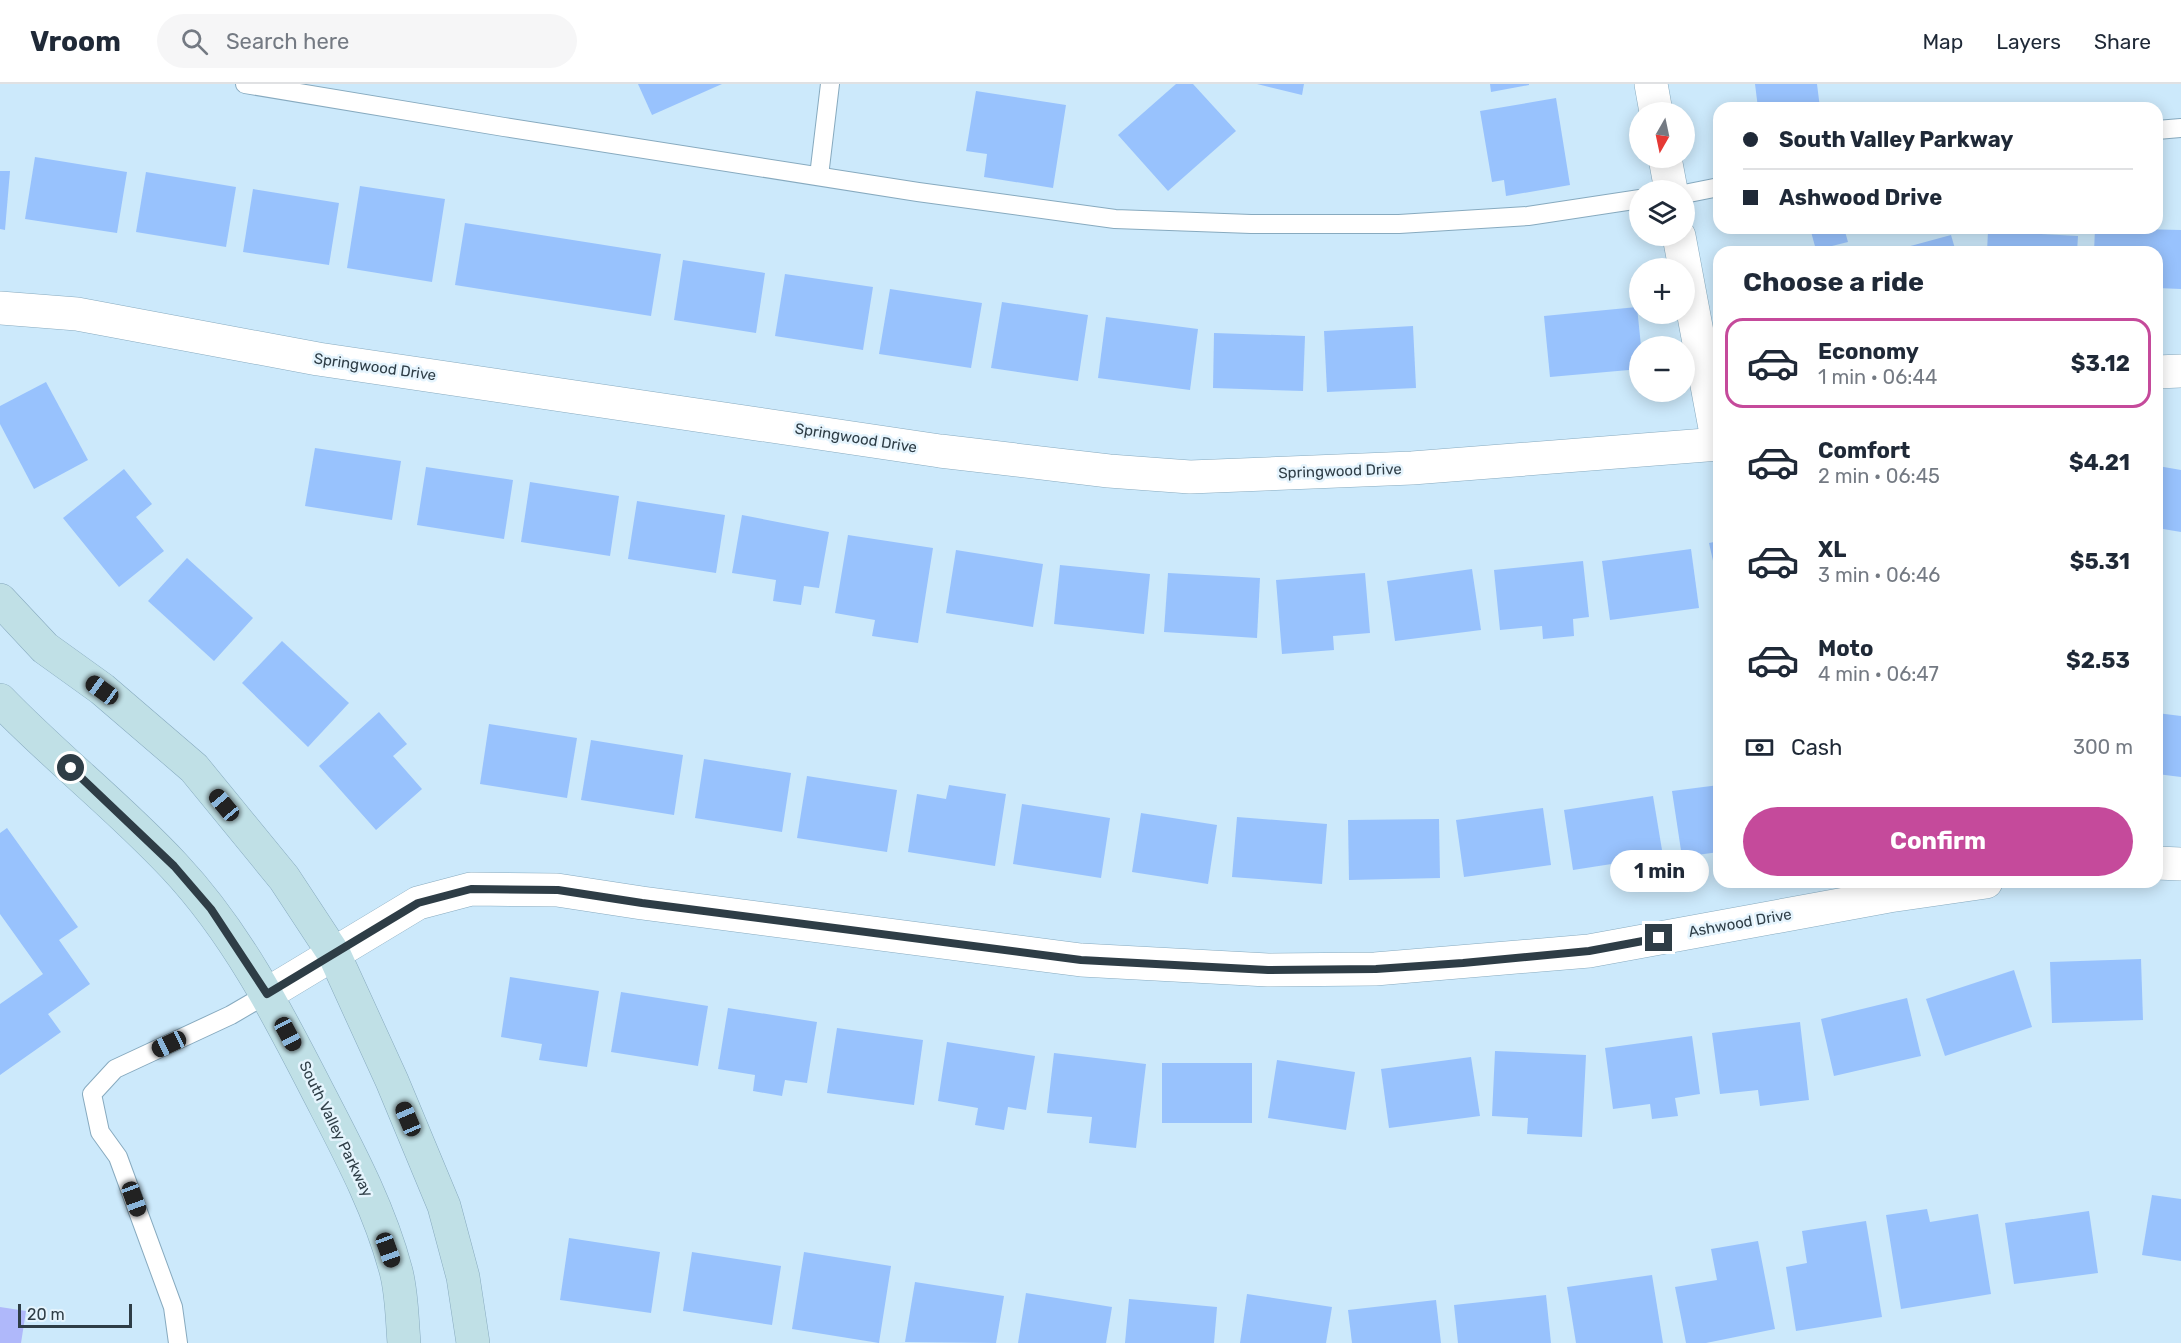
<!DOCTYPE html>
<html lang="en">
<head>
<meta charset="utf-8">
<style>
  body { margin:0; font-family:Rubik,sans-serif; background:#f6f6f7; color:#1f2937; height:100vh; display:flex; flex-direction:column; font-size:22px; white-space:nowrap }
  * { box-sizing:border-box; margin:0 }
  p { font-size:20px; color:#747a83 }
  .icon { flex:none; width:33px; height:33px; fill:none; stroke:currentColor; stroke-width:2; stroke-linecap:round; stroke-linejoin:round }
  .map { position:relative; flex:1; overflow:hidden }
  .sheet { position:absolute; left:1713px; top:162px; width:450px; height:642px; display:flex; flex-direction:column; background:#fff; border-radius:18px; box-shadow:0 3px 15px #0003 }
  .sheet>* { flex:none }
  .guide { position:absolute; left:1713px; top:18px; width:450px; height:132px; border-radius:18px; box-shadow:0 3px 15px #0003; display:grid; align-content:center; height:132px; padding:0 30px; background:#fff }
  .needle { width:39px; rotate:189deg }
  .fabs { position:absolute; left:1629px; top:18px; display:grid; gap:12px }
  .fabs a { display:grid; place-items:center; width:66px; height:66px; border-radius:50%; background:#fff; box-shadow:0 3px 15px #0003; font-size:30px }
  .scale { position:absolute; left:18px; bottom:15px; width:114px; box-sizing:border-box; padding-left:6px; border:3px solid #2e3d46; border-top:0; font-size:16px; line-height:21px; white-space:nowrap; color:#2e3d46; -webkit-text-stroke:4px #e5f4fd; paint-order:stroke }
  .end { position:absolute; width:27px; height:27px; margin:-14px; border:8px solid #2e3d46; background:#fff; box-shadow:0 0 0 3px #fff }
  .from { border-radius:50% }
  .bubble { position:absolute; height:42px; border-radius:21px; background:#fff; box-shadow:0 3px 15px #0003; font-size:20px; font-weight:700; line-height:42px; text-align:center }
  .car { position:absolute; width:18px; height:36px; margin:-18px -9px; border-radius:8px; box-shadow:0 0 4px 2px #0007; background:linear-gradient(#222 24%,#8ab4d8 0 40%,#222 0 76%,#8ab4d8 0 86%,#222 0) }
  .guide b { display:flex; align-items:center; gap:21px; height:57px; font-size:22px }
  .guide b+b { border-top:2px solid #e0e1e3 }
  .guide i { width:15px; height:15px; background:#1f2937 }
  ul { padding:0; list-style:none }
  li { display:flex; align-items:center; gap:18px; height:90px; margin:0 12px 9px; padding:0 18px; border:3px solid transparent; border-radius:18px }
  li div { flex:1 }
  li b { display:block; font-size:22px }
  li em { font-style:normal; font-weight:700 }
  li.selected { border-color:#c54a9b }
  li>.icon { width:54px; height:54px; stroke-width:1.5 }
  h2 { padding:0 30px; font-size:27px; line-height:72px }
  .pay { display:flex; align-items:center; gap:15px; height:66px; padding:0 30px; font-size:22px }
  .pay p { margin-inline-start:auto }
  .cta { display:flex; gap:12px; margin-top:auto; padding:12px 30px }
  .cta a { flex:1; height:69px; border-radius:36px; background:#c54a9b; color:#fff; font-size:24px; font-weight:700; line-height:69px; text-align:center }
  header { display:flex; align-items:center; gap:36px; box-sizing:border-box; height:84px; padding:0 30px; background:#fff; border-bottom:2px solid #e0e1e3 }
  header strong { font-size:28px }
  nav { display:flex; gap:33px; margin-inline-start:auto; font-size:21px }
  .search { width:420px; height:54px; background:#f6f6f7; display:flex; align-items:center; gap:15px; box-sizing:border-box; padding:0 21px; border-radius:33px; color:#747a83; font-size:22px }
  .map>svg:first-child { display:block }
</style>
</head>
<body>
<header>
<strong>Vroom</strong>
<div class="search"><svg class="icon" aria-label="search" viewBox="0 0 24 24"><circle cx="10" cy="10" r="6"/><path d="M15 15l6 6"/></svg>Search here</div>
<nav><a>Map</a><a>Layers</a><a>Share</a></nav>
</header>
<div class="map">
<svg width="2181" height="1259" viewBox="0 0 2181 1259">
  <rect width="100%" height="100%" fill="#cce9fb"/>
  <path fill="#afb8fa" d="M0,1223L26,1227L21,1259H0Z"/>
  <g fill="#98c2fd">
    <path d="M638,0H722L652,31Z"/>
    <path d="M1176,0H1193L1236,47L1168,107L1118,51Z"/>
    <path d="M1257,0H1304L1302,11Z"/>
    <path d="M1490,0H1529V1L1491,8Z"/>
    <path d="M1755,0H1817L1820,24H1758Z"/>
    <path d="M976,7L1066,21L1053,104L984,93L987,70L966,67Z"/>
    <path d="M1556,14L1570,101L1506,112L1504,96L1492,98L1480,27Z"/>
    <path d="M35,73L127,88L117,149L25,135Z"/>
    <path d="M0,87H10L5,146L0,145Z"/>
    <path d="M146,88L236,103L226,163L136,148Z"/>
    <path d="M360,102L445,115L432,198L347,184Z"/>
    <path d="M253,105L339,119L329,181L243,168Z"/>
    <path d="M465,139L661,170L651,232L455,201Z"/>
    <path d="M1810,144H1844L1848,158L1816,166Z"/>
    <path d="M2095,144L2181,146V205L2157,204V168H2094Z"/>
    <path d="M1988,147L2078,152L2077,168H1987Z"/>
    <path d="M1951,151L1956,168H1892V167Z"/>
    <path d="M683,176L765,189L756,249L674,236Z"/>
    <path d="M785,190L873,203L863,266L775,252Z"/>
    <path d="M890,205L982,219L971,284L879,270Z"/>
    <path d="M1002,218L1088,231L1078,297L991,284Z"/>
    <path d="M1637,223L1641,262L1640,285L1550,293L1544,232Z"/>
    <path d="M1106,233L1198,245L1190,306L1098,294Z"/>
    <path d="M1413,242L1416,304L1327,308L1324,247Z"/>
    <path d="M1214,249L1305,252L1303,307L1213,304Z"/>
    <path d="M46,298L88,376L34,405L0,340V322Z"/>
    <path d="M315,364L401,377L392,436L305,422Z"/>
    <path d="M2158,382L2181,386V448L2157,444Z"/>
    <path d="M426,383L513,396L504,455L417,441Z"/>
    <path d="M124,385L152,420L136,433L164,467L119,503L63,434Z"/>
    <path d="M530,398L619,412L610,472L521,458Z"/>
    <path d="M637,417L725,431L716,489L628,475Z"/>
    <path d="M742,431L829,448L819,504L804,502L801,521L773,517L776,496L732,489Z"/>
    <path d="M848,451L933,464L918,559L872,552L875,536L835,529Z"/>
    <path d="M1719,457V499H1718L1709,459Z"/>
    <path d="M1691,465L1699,524L1610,536L1602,477Z"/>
    <path d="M956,466L1043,480L1033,543L946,529Z"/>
    <path d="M187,474L253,534L214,577L148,517Z"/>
    <path d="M1583,477L1589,533L1573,535L1574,552L1543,555L1542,542L1500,546L1494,486Z"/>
    <path d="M1060,481L1150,490L1144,550L1054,540Z"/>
    <path d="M1472,485L1481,546L1395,557L1387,497Z"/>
    <path d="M1168,489L1260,494L1257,554L1164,548Z"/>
    <path d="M1365,489L1370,549L1333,552L1334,566L1282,570L1276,496Z"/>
    <path d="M282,557L349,619L308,663L242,599Z"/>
    <path d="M379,628L407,660L393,672L422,705L376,746L319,682Z"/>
    <path d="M2157,629L2181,632V693L2157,690Z"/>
    <path d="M489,640L577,654L567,714L480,700Z"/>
    <path d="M591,656L683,671L674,731L581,716Z"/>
    <path d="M704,675L791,689L782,748L695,734Z"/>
    <path d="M807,692L897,706L887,768L797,754Z"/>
    <path d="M949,701L1006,710L995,782L908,768L917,710L946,715Z"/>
    <path d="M1719,701V768L1682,773L1672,707Z"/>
    <path d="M1653,712L1663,772L1573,786L1564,726Z"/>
    <path d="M1022,720L1110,734L1101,794L1013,780Z"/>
    <path d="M1543,724L1551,781L1464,793L1456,736Z"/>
    <path d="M1141,729L1217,741L1208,800L1132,788Z"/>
    <path d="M1237,733L1327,740L1322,800L1232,793Z"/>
    <path d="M1439,735L1440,794L1349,796L1348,736Z"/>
    <path d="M7,744L78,843L59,856L90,900L48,930L61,948L0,991V920L43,890L0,830V749Z"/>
    <path d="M2141,875L2143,936L2052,939L2050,878Z"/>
    <path d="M2014,886L2032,943L1945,972L1926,915Z"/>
    <path d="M510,893L599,907L587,983L539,976L542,960L501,953Z"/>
    <path d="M621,908L708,922L698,982L611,968Z"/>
    <path d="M1907,914L1921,972L1834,992L1821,935Z"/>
    <path d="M728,924L817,938L807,999L785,996L782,1012L753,1007L755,991L718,985Z"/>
    <path d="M1800,938L1809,1016L1760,1022L1758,1006L1720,1010L1712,949Z"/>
    <path d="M837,944L923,956L914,1021L827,1009Z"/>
    <path d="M1692,952L1700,1010L1675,1014L1678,1032L1652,1035L1650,1020L1613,1025L1605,964Z"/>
    <path d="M947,958L1035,972L1026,1026L1008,1023L1004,1046L975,1041L978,1024L938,1017Z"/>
    <path d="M1495,967L1586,971L1582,1053L1527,1050L1528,1034L1492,1032Z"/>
    <path d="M1054,969L1146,980L1136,1064L1089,1059L1092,1033L1047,1029Z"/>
    <path d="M1471,973L1480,1032L1389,1044L1381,985Z"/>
    <path d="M1277,976L1355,988L1346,1046L1268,1034Z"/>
    <rect x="1162" y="979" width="90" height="60"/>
    <path d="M2152,1111L2181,1115V1177L2142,1171Z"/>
    <path d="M1927,1125L1930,1138L1978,1130L1991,1210L1901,1225L1886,1131Z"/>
    <path d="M2089,1127L2098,1189L2014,1200L2005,1139Z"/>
    <path d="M1866,1137L1882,1233L1796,1247L1786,1183L1807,1179L1802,1147Z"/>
    <path d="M569,1154L660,1168L651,1229L560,1216Z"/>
    <path d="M1758,1157L1775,1245L1706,1259H1686L1675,1203L1717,1196L1711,1165Z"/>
    <path d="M692,1168L781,1182L772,1241L683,1227Z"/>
    <path d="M804,1168L891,1182L879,1259L792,1245Z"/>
    <path d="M1652,1191L1663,1259H1576L1567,1203Z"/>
    <path d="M915,1198L1004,1212L996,1259L905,1258Z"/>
    <path d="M1026,1209L1112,1223L1106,1259H1018Z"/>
    <path d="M1247,1210L1332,1223L1326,1259H1240Z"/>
    <path d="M1546,1211L1551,1259H1458L1454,1221Z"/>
    <path d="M1129,1215L1217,1223L1214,1259H1125Z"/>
    <path d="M1436,1216L1441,1259H1352L1348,1226Z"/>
  </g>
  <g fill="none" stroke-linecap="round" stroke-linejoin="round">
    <g stroke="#87aabf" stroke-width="20">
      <g id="service">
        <path d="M245,0L504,43L918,108L1115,135L1251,140H1399L1528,132L1640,115"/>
        <path d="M2157,46L2181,44"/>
        <path d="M819,92L830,0"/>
        <path d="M1684,110L1719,103"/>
        <path d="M178,1259L173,1223L118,1073L100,1048L92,1010L115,985L231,931L267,910"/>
      </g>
    </g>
    <g stroke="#87aabf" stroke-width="34">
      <g id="minor">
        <path d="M1651,0L1656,28"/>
        <path d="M1665,74L1671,106"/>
        <path d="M1679,152L1718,360"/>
        <path d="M0,224L77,230L318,275L940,367L1109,387L1190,393L1412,384L1719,360"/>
        <path d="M2157,288L2181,287"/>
        <path d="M2157,779L2181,780"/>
        <path d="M267,910L418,819L471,805L557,806L642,819L1081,876L1268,886L1375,885L1589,867L1889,812L1986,798"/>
      </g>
    </g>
    <g stroke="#87aabf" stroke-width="34">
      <g id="secondary">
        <path d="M0,516L45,564L102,605L194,684L284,794L334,870L392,997L444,1122L463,1193L473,1259"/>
        <path d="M0,616C56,674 119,723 174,782C236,848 277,928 318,1008C348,1066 379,1123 396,1187C402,1210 402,1235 404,1259"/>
      </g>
    </g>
    <use href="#service" stroke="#fff" stroke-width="18"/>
    <use href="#minor" stroke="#fff" stroke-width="33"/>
    <use href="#secondary" stroke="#c0e0e6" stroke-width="33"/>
  </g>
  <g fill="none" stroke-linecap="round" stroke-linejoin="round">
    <path stroke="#2e3d46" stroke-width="8" d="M71,684L174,782L211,825L267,910L418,819L471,805L558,806L642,819L1081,876L1268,886L1376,885L1463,879L1589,867L1659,854"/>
  </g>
  <g text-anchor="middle" stroke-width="5" stroke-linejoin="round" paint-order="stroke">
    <g font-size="15" fill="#2e3d46" stroke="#e5f4fd">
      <text transform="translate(375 283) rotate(8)" y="5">Springwood Drive</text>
      <text transform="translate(856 354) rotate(9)" y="5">Springwood Drive</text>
      <text transform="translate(1340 387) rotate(-2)" y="5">Springwood Drive</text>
      <text transform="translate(1740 839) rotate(-10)" y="5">Ashwood Drive</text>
      <text transform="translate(336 1045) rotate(64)" y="5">South Valley Parkway</text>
    </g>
  </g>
</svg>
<div class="fabs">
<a><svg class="needle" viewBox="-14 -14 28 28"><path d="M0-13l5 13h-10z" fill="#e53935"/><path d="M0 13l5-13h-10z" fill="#747a83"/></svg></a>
<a><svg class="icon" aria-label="layers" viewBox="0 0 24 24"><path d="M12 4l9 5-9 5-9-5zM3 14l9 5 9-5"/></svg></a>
<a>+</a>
<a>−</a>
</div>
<div class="scale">20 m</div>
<i class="end from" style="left:71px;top:684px"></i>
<i class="end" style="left:1659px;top:854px"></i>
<div class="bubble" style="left:1610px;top:766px;width:99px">1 min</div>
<i class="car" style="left:102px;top:606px;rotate:306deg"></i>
<i class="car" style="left:224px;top:721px;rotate:320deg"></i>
<i class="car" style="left:288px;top:950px;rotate:152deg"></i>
<i class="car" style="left:169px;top:960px;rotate:245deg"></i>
<i class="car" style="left:408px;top:1035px;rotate:337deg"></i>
<i class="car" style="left:134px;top:1115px;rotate:160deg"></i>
<i class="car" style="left:388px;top:1166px;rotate:160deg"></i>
<div class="guide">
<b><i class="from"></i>South Valley Parkway</b>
<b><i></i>Ashwood Drive</b>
</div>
<section class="sheet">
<h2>Choose a ride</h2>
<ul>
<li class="selected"><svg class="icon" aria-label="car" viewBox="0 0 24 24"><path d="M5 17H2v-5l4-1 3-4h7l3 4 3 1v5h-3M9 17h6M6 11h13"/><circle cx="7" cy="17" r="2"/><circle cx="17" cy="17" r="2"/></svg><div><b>Economy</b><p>1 min · 06:44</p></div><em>$3.12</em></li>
<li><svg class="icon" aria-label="car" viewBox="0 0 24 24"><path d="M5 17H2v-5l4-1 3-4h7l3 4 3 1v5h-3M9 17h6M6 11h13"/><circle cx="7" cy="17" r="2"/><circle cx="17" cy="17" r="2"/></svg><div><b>Comfort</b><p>2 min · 06:45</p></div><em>$4.21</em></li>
<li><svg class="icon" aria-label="car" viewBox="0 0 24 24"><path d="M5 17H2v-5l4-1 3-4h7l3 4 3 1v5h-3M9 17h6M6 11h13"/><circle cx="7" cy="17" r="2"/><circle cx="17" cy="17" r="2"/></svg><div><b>XL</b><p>3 min · 06:46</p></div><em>$5.31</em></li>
<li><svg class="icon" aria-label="car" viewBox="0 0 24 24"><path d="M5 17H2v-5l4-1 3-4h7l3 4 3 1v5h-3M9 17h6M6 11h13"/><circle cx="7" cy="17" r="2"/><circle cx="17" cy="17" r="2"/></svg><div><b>Moto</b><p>4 min · 06:47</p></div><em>$2.53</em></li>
</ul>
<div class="pay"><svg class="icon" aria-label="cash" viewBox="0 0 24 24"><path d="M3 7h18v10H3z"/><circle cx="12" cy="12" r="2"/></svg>Cash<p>300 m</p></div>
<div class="cta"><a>Confirm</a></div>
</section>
</div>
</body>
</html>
